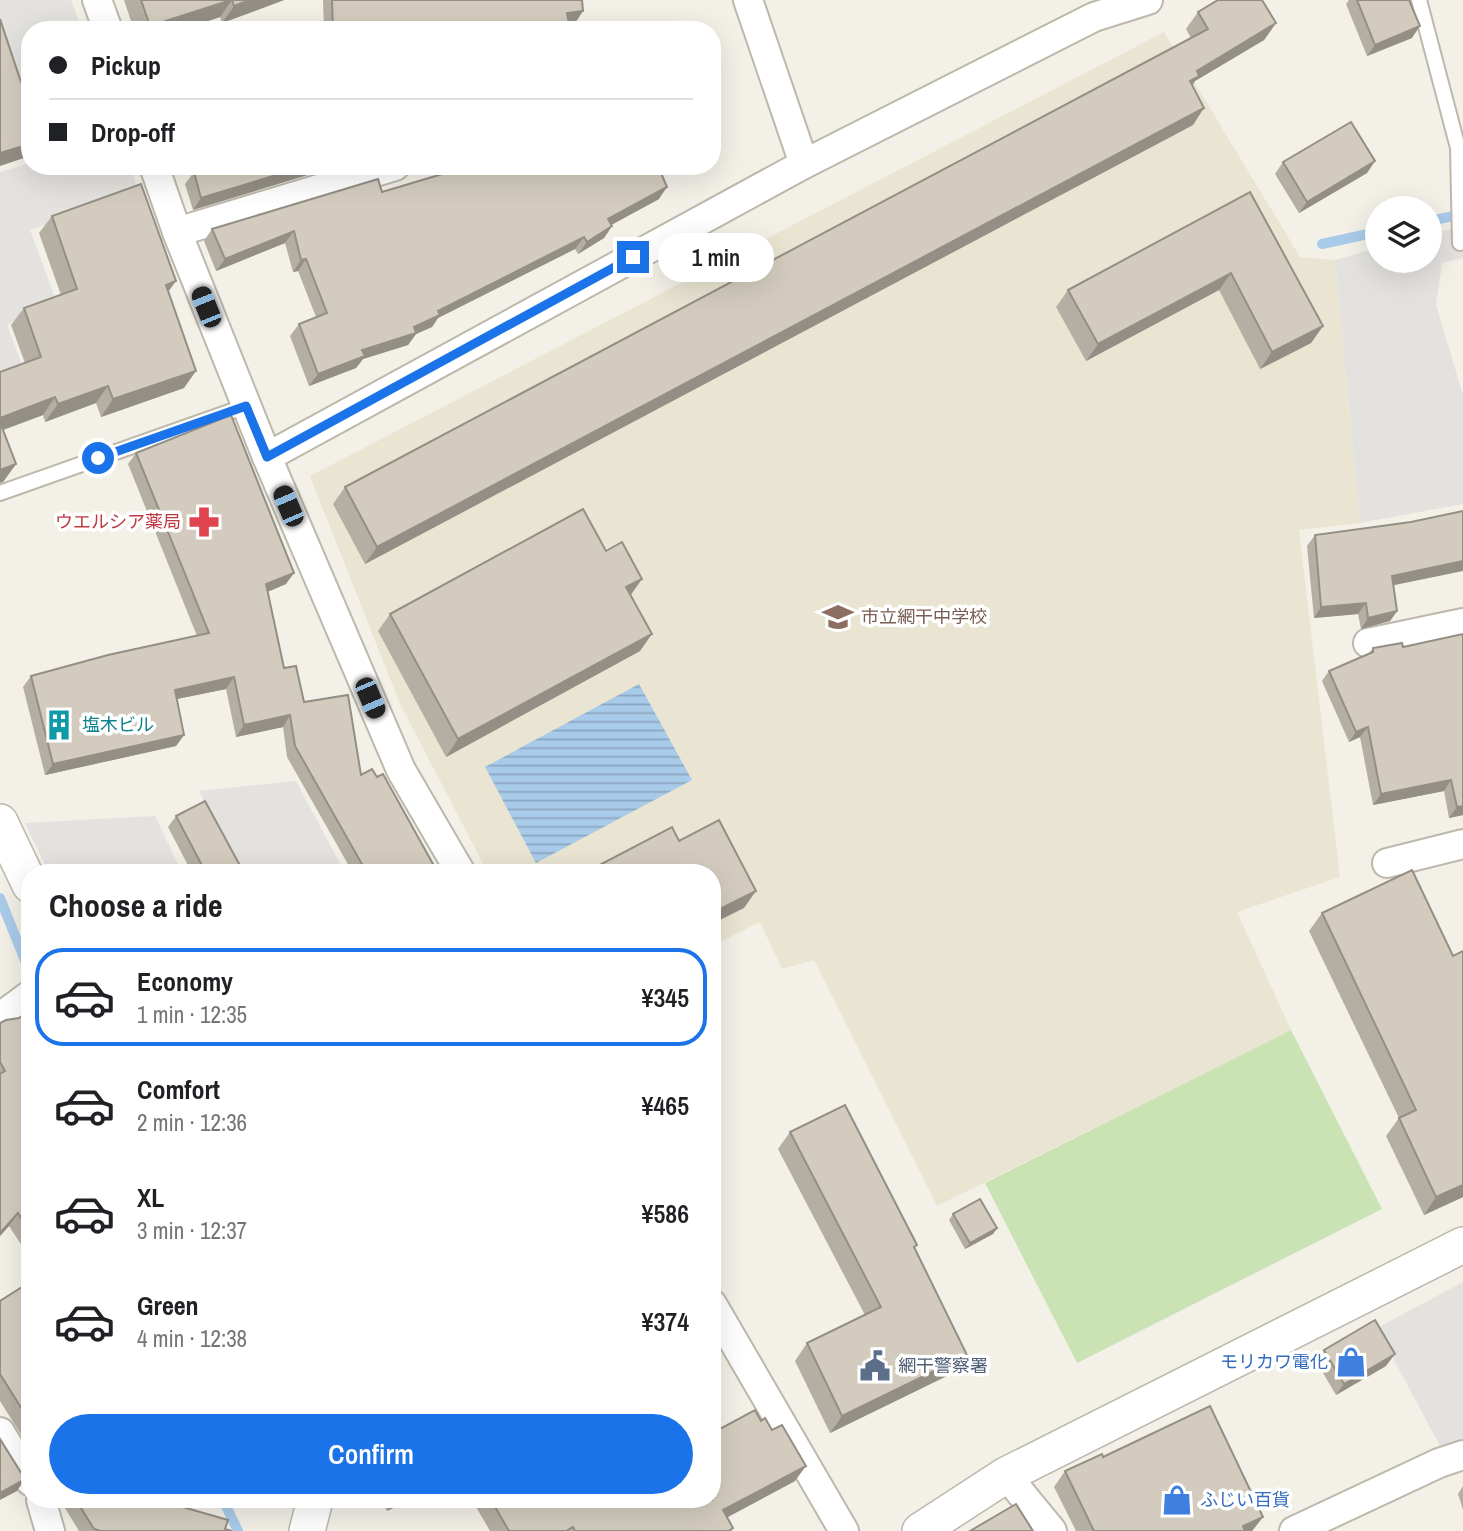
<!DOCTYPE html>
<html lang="en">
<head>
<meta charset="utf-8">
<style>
  body { margin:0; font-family:"Archivo Narrow","Noto Sans JP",sans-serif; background:#f2f2f2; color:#202124; height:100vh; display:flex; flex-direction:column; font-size:26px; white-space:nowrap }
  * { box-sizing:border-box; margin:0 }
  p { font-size:23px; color:#757577 }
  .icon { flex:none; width:38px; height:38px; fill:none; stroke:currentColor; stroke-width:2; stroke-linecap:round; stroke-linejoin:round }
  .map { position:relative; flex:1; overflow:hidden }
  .sheet { position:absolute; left:21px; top:864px; width:700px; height:644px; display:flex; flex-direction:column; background:#fff; border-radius:28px; box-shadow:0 7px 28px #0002 }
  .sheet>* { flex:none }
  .guide { position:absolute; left:21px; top:21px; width:700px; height:154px; border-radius:28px; box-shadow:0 7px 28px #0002; display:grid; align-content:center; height:154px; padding:0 28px; background:#fff }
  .buttons { position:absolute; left:1365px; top:196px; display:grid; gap:14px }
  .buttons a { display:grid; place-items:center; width:77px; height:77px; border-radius:50%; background:#fff; box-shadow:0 7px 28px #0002; font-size:35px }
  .end { position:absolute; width:32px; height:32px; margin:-16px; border:9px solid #1a73e8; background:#fff; box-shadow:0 0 0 4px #fff }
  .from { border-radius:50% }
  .bubble { position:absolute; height:49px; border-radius:24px; background:#fff; box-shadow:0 7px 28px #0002; font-size:23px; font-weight:600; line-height:49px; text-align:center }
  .car { position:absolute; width:21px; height:42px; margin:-21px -10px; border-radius:9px; box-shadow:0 0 5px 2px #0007; background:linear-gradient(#222 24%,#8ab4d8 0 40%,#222 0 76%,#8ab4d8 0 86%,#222 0) }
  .guide b { display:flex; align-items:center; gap:24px; height:66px; font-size:26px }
  .guide b+b { border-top:2px solid #e0e0e0 }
  .guide i { width:18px; height:18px; background:#202124 }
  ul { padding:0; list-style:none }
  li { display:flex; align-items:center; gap:21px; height:98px; margin:0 14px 10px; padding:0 14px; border:4px solid transparent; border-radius:28px }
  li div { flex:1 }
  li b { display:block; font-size:26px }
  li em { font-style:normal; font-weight:600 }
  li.current { border-color:#1a73e8 }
  li>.icon { width:63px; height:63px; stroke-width:1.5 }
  h2 { padding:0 28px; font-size:32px; line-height:84px }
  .action { display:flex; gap:14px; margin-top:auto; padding:14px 28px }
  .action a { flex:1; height:80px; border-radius:42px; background:#1a73e8; color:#fff; font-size:28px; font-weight:600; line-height:80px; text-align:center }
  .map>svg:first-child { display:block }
</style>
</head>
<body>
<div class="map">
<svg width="1463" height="1531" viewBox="0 0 1463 1531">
  <defs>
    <pattern id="water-rules" width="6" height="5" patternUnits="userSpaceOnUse" patternTransform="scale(1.75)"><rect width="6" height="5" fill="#a9cbea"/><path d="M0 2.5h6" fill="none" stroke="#8ba6be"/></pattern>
  </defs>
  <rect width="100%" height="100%" fill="#f2f0e7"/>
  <path fill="#eae5d2" d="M1164,32L1300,257L1335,260L1360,523L1299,530L1340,877L1237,912L1291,1030L937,1206L814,960L782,969L760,922L712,946V873H488L400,704L310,476Z"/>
  <path fill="#cae3b4" d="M1291,1030L1382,1209L1077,1363L985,1183Z"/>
  <g fill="#e4e2df">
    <path d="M0,0H71L82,30H30V90L15,94L0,53Z"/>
    <path d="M30,163V166H130L138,191L30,230L58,305L7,324L24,371L0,380V172Z"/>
    <path d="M1463,226V258L1442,263L1436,305L1463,395V504L1360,523L1335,260L1377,248V261H1430V234Z"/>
    <path d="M296,781L345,873H240L199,791Z"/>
    <path d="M155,816L182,873H49L25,823Z"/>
    <path d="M1463,1282V1442L1442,1450L1377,1328Z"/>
  </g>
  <path fill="url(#water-rules)" d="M639,684L692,780L536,863L485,767Z"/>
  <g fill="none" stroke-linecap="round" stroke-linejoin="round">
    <g stroke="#a9cbea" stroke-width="10">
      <path d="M1430,221L1463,214"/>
      <path d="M1322,244L1377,232"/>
      <path d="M0,898L30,973"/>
      <path d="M223,1500L238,1531"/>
    </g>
    <g stroke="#bdb8ab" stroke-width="18">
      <g id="service">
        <path d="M1419,0L1458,148L1460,243"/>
        <path d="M0,493L246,406"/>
      </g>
    </g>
    <g stroke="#bdb8ab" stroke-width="32">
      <g id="minor">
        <path d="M97,0L108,30"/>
        <path d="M748,0L804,164"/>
        <path d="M154,166L177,232L267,457L401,770L461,873"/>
        <path d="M177,232L395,166"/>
        <path d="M267,457L804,164L1094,17L1148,0"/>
        <path d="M1368,643L1463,623"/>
        <path d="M1387,863L1463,844"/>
        <path d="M0,1017L30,995"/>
        <path d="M712,1304L844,1531"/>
        <path d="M0,1432L30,1481"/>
        <path d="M1006,1475L1052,1531"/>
        <path d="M41,1500L50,1531"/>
        <path d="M1294,1531L1439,1463L1463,1455"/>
      </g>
    </g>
    <g stroke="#bdb8ab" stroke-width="38">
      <g id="tertiary">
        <path d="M0,822L30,885"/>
        <path d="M307,1531L315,1500"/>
        <path d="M920,1531L1006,1475L1463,1245"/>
      </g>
    </g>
    <use href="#service" stroke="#fff" stroke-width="14"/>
    <use href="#minor" stroke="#fff" stroke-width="28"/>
    <use href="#tertiary" stroke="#fff" stroke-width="35"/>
  </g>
  <g fill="#b5afa3">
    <path d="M124,0H284L222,23L220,17L180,30H134Z"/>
    <path d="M323,0H582L583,11L575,23L569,24L570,30H324Z"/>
    <path d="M1349,0H1409L1412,38L1367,56L1346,4Z"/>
    <path d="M1198,12L1276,23L1264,40L1195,81L1192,86L1193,125L365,564L333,504L345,487L1191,38L1186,29Z"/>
    <path d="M1375,161L1367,173L1299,213L1275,174L1283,162Z"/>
    <path d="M214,166H337L193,210L185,184L194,172Z"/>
    <path d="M467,166H658L659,199L611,225L612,226L604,238L578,254L575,249L438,318L432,327L416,334L408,345L363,359L356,368L309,386L290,336L299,324L316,317L298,271L293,272L285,243L216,271L204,241L212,229L382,192Z"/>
    <path d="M1250,192L1323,326L1311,343L1260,369L1219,290L1086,361L1056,307L1068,290Z"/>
    <path d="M52,216L169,291L184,388L101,417L96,403L45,422L43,415L3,430L16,464L3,482L0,372L25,363L11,325L24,308L61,295L39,233Z"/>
    <path d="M136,453L286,584L267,592L284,668L304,702L438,873H353L287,757L283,727L236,737L226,689L177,699L184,735L176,746L45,775L23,687L31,676L197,636L128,464Z"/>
    <path d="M1315,535L1397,611L1390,621L1361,629L1358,614L1314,618L1307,546Z"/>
    <path d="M630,595L640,651L446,757L378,631L390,614Z"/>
    <path d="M1463,634V815L1449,818L1444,791L1373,805L1360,737L1349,742L1322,681L1329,671L1369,653L1373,648L1403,647Z"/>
    <path d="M176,816L244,873H192L168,827Z"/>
    <path d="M1322,913L1463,1197L1424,1215L1386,1136L1399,1118L1309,931Z"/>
    <path d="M30,1010V1258L9,1226L0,1236V1023L19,1018Z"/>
    <path d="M790,1132L917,1245L915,1248L955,1372L830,1433L795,1361L807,1343L865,1315L778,1149Z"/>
    <path d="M953,1214L997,1228L993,1234L965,1249L949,1220Z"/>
    <path d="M30,1282V1449L0,1401V1301Z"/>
    <path d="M1324,1350L1386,1366L1336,1395L1316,1361Z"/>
    <path d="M720,1429L795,1481L727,1517L733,1528L731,1531H490L472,1500H712Z"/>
    <path d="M1103,1457L1263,1517L1252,1531H1076L1054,1487L1065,1471Z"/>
    <path d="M1463,1486V1510L1458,1494Z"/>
    <path d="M60,1500H189L179,1506L225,1529L232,1531H79Z"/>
    <path d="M381,1500H409L387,1511Z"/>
  </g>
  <g fill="#948f85">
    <path d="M232,0L220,17L180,30H148L150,26Z"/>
    <path d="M249,0H284L222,23L234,6Z"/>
    <path d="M583,11L575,23L559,25L567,13Z"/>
    <path d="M1276,23L1264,40L1195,81L1188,92L1178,98L1197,71Z"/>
    <path d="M1420,26L1412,38L1367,56L1375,45Z"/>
    <path d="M1204,108L1193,125L365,564L377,547Z"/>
    <path d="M30,144V156L0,166V153Z"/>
    <path d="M1375,161L1367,173L1299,213L1307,202Z"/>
    <path d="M306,166H337L193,210L201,198Z"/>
    <path d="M667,187L659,199L600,231L608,219Z"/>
    <path d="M612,226L604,238L578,254L587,242Z"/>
    <path d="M294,231L285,243L216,271L225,259Z"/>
    <path d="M584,237L575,249L438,318L432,327L416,334L408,345L363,359L356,368L309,386L318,374L362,350L414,327L438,311Z"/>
    <path d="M306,259L298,271L293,272L301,260Z"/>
    <path d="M1231,273L1219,290L1086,361L1098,344Z"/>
    <path d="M176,281L163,299L166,285Z"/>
    <path d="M1323,326L1311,343L1260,369L1272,352Z"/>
    <path d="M196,371L184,388L101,417L113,399Z"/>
    <path d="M108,386L96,403L45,422L58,404Z"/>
    <path d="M55,397L43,415L0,431V418Z"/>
    <path d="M16,464L3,482L0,483V470Z"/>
    <path d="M1463,561V571L1385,587L1392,576Z"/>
    <path d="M294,573L286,584L258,596L266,584Z"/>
    <path d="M642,579L630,596L626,587Z"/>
    <path d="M1366,603L1358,614L1314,618L1321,607Z"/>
    <path d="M1397,611L1390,621L1361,629L1368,618Z"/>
    <path d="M652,634L640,651L446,757L458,739Z"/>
    <path d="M234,677L226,689L167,701L175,690Z"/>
    <path d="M290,715L283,727L236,737L244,725Z"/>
    <path d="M1368,727L1360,737L1349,742L1356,732Z"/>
    <path d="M184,735L176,746L45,775L53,764Z"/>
    <path d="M1451,780L1444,791L1373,805L1381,794Z"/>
    <path d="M1463,806V815L1449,818L1457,807Z"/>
    <path d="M756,891L744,908L712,924V913Z"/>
    <path d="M1463,1185V1197L1424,1215L1436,1197Z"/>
    <path d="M18,1213L9,1226L0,1236V1233Z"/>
    <path d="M997,1228L993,1234L965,1249L970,1243Z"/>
    <path d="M1395,1354L1386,1366L1336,1395L1344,1384Z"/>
    <path d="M967,1355L955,1372L830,1433L842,1416Z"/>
    <path d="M806,1466L795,1481L713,1525L723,1510Z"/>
    <path d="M25,1479L17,1491L0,1500V1493Z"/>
    <path d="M178,1500H189L163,1517L172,1504Z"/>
    <path d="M395,1500H409L387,1511Z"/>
    <path d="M1263,1517L1252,1531H1239L1243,1526Z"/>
  </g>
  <g fill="#d3ccbe" stroke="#948f85" stroke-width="2">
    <path d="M141,0H231L150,26Z"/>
    <path d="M232,0H249L234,6Z"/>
    <path d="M332,0H582L583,11L567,13L570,30H333Z"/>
    <path d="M1218,0H1262L1276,23L1197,71L1199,76L1190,81L1204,108L377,547L345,487L1208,29L1198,12Z"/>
    <path d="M1357,0H1409L1420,26L1375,45Z"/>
    <path d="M0,19L21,82L30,79V144L0,153Z"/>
    <path d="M1351,122L1375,161L1307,202L1283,162Z"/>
    <path d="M214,166H306L201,198L194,172Z"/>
    <path d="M469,166H658L667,187L608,219L612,226L587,242L584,237L438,311L440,315L414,327L416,333L362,350L365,356L318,374L299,324L327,313L306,259L301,260L294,231L225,259L212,229L378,179L382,192Z"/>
    <path d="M141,184L176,281L166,285L196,371L113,399L108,386L58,404L55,397L0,418V372L41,357L24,308L77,289L52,216Z"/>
    <path d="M1250,192L1323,326L1272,352L1231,273L1098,344L1068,290Z"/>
    <path d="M231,415L294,573L266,584L284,668L296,666L304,702L348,695L361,775L372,769L377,777L383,774L438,873H367L295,746L290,715L244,725L234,677L175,690L184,735L53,764L31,676L108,655L209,633L136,453Z"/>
    <path d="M0,422L16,464L0,470Z"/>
    <path d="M583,509L606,551L622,542L642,579L626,587L652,634L458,739L390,614Z"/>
    <path d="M1463,511V561L1392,576L1397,611L1368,618L1366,603L1321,607L1315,535L1411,522Z"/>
    <path d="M1463,634V806L1457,807L1451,780L1381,794L1368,727L1356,732L1329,671L1373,652V648L1402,643L1403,647Z"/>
    <path d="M205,801L244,873H206L176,816Z"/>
    <path d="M719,820L756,891L712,913V873H590L588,871L672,827L679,841Z"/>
    <path d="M1412,870L1453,956L1463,951V1185L1436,1197L1399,1118L1416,1110L1322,913Z"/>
    <path d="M30,1010V1232L18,1213L0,1233V1074L5,1071L0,1062V1023L6,1020L19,1018Z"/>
    <path d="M845,1105L917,1245L914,1247L967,1355L842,1416L807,1343L881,1307L790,1132Z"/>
    <path d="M980,1199L997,1228L970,1243L953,1214Z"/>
    <path d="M30,1282V1422L0,1374V1301Z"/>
    <path d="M1375,1320L1395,1354L1344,1384L1324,1350Z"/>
    <path d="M1210,1406L1263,1517L1243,1526L1245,1531H1094L1065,1471L1102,1454L1103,1457Z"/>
    <path d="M755,1410L761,1421L765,1418L772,1430L782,1425L806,1466L723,1510L733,1528L729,1531H575L573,1527L566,1531H509L491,1500H712V1416L720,1429Z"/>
    <path d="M0,1439L25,1479L0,1493Z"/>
    <path d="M76,1500H178L172,1504L228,1520L225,1529L232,1531H101L94,1529Z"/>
    <path d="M1016,1504L1033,1531H970Z"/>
  </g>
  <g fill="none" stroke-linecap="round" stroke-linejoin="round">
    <path stroke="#1a73e8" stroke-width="9" d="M98,458L246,406L267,457L633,257"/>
  </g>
  <defs>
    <g id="pharmacy-bare" transform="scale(2.415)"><path d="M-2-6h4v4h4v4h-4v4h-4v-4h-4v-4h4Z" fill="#e0444e" stroke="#fff" stroke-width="2.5" paint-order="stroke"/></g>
    <g id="school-bare" transform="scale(2.415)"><path d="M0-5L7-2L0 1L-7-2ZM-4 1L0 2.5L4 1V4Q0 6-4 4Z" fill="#8d6e63" stroke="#fff" stroke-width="2.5" paint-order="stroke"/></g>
    <g id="building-bare" transform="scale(2.415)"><path d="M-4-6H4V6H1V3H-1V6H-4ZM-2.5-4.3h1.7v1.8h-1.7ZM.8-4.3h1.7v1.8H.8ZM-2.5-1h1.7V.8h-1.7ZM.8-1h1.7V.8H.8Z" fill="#0f9aa8" stroke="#fff" stroke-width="2.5" paint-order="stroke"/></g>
    <g id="shop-bare" transform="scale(2.415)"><path d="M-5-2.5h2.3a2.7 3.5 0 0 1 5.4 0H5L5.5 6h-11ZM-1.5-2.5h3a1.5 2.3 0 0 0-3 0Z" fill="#3f7fe0" stroke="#fff" stroke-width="2.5" paint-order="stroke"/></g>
    <g id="civic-bare" transform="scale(2.415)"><path d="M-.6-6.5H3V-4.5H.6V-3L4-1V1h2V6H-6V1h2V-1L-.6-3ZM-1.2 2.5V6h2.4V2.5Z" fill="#5c6f8a" stroke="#fff" stroke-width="2.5" paint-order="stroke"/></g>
  </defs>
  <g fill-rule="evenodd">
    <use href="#pharmacy-bare" x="204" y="522"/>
    <use href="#school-bare" x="838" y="617"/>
    <use href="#building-bare" x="59" y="725"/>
    <use href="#shop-bare" x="1351" y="1362"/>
    <use href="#civic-bare" x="875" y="1366"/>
    <use href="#shop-bare" x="1177" y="1500"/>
  </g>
  <g text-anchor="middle" stroke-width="7" stroke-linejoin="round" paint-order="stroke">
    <g font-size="18" fill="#be3a42" stroke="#fff" text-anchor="end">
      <text x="181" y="528">ウエルシア薬局</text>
    </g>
    <g font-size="18" fill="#785e54" stroke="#fff" text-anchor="start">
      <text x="861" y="623">市立網干中学校</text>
    </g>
    <g font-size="18" fill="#0d838f" stroke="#fff" text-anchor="start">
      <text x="82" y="731">塩木ビル</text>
    </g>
    <g font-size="18" fill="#366cbe" stroke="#fff" text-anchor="end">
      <text x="1328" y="1368">モリカワ電化</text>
      <text x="1200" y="1506" text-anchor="start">ふじい百貨</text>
    </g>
    <g font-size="18" fill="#4e5e75" stroke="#fff" text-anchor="start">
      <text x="898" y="1372">網干警察署</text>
    </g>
  </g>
</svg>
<div class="buttons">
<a><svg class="icon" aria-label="layers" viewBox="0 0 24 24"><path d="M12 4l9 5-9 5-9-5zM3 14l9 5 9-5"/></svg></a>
</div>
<i class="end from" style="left:98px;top:458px"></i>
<i class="end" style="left:633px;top:257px"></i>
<div class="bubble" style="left:658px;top:233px;width:116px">1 min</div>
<i class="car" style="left:206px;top:307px;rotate:338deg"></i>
<i class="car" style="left:288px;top:506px;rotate:337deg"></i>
<i class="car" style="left:370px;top:698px;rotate:157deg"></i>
<div class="guide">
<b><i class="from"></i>Pickup</b>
<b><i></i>Drop-off</b>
</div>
<section class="sheet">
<h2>Choose a ride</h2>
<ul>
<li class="current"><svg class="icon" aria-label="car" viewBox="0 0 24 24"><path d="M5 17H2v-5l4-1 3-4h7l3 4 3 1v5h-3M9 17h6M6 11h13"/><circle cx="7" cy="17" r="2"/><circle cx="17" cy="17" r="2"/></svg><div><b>Economy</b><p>1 min · 12:35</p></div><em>¥345</em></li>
<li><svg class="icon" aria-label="car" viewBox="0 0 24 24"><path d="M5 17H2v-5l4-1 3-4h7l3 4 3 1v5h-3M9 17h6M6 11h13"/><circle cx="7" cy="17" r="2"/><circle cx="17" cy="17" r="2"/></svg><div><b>Comfort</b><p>2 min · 12:36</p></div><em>¥465</em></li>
<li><svg class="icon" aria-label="car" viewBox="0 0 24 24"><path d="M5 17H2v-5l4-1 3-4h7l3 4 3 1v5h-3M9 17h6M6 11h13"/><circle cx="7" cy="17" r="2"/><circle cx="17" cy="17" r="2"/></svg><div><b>XL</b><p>3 min · 12:37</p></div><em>¥586</em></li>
<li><svg class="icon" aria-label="car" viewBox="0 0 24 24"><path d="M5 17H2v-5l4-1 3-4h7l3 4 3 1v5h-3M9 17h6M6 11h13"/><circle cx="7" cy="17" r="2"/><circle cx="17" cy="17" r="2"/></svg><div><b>Green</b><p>4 min · 12:38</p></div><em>¥374</em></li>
</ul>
<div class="action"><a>Confirm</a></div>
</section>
</div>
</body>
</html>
